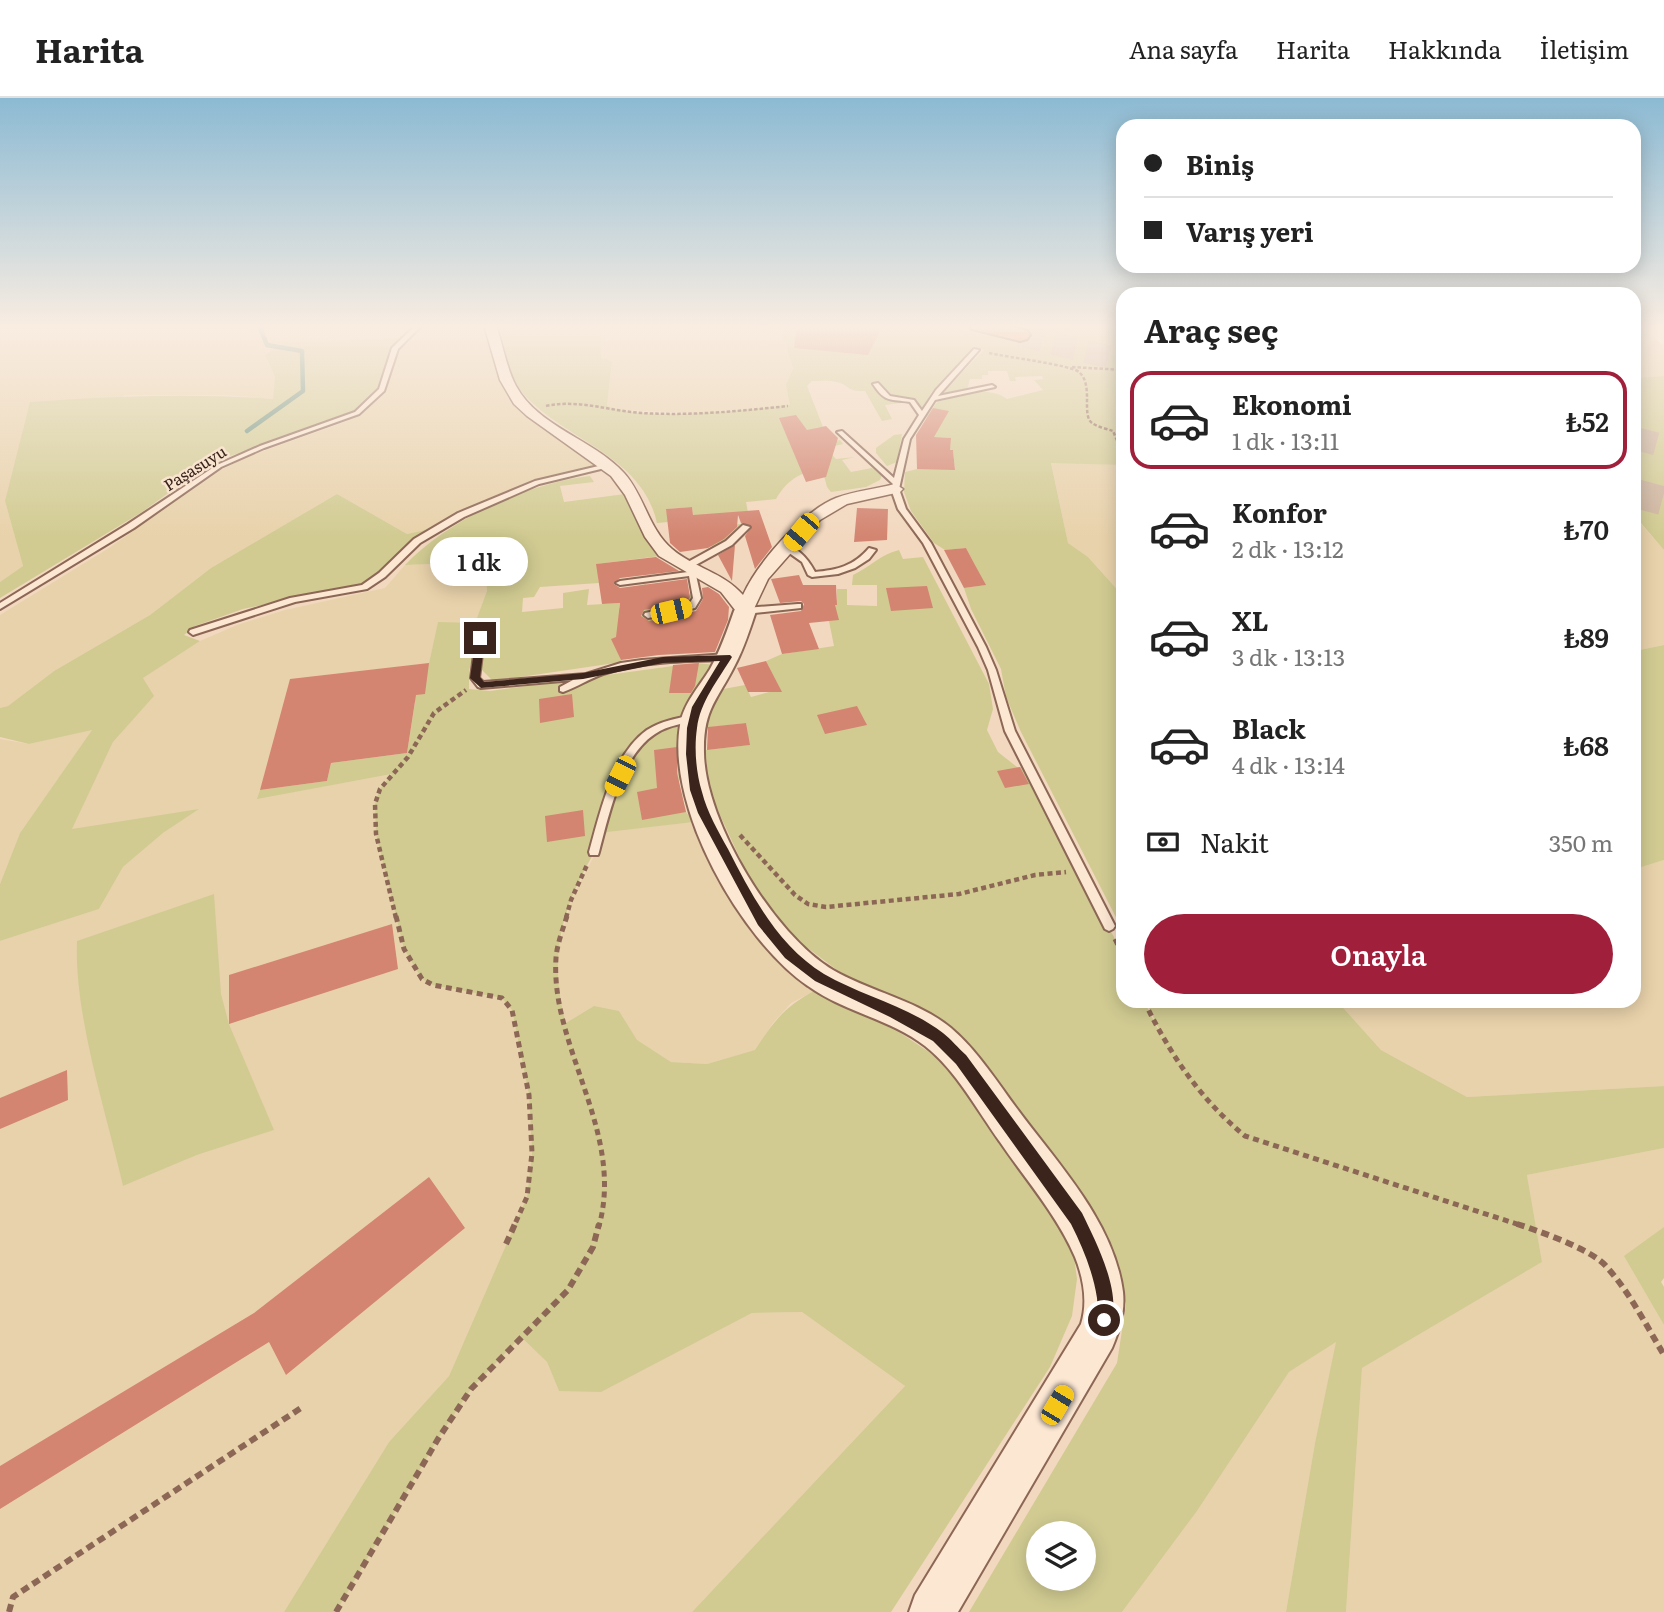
<!DOCTYPE html>
<html lang="tr">
<head>
<meta charset="utf-8">
<style>
  body { margin:0; font-family:Literata,serif; background:#f6f6f6; color:#222; height:100vh; display:flex; flex-direction:column; font-size:26px; white-space:nowrap }
  * { box-sizing:border-box; margin:0 }
  p { font-size:23px; color:#767676 }
  .icon { flex:none; width:38px; height:38px; fill:none; stroke:currentColor; stroke-width:2; stroke-linecap:round; stroke-linejoin:round }
  .map { position:relative; flex:1; overflow:hidden }
  .side { position:absolute; left:1116px; top:189px; width:525px; height:721px; display:flex; flex-direction:column; background:#fff; border-radius:21px; box-shadow:0 4px 18px #0003 }
  .side>* { flex:none }
  .banner { position:absolute; left:1116px; top:21px; width:525px; height:154px; border-radius:21px; box-shadow:0 4px 18px #0003; display:grid; align-content:center; height:154px; padding:0 28px; background:#fff }
  .controls { position:absolute; left:1026px; top:1423px; display:grid; gap:14px }
  .controls a { display:grid; place-items:center; width:70px; height:70px; border-radius:50%; background:#fff; box-shadow:0 4px 18px #0003; font-size:35px }
  .end { position:absolute; width:32px; height:32px; margin:-16px; border:9px solid #3a241b; background:#fff; box-shadow:0 0 0 4px #fff }
  .from { border-radius:50% }
  .bubble { position:absolute; height:49px; border-radius:24px; background:#fff; box-shadow:0 4px 18px #0003; font-size:23px; font-weight:600; line-height:49px; text-align:center }
  .car { position:absolute; width:21px; height:42px; margin:-21px -10px; border-radius:9px; box-shadow:0 0 5px 2px #0007; background:linear-gradient(#f5c518 24%,#345 0 40%,#f5c518 0 76%,#345 0 86%,#f5c518 0) }
  .banner b { display:flex; align-items:center; gap:24px; height:66px; font-size:26px }
  .banner b+b { border-top:2px solid #e0e0e0 }
  .banner i { width:18px; height:18px; background:#222 }
  ul { padding:0; list-style:none }
  li { display:flex; align-items:center; gap:21px; height:98px; margin:0 14px 10px; padding:0 14px; border:4px solid transparent; border-radius:21px }
  li div { flex:1 }
  li b { display:block; font-size:26px }
  li em { font-style:normal; font-weight:600 }
  li.current { border-color:#a0203c }
  li>.icon { width:63px; height:63px; stroke-width:1.5 }
  h2 { padding:0 28px; font-size:32px; line-height:84px }
  .pay { display:flex; align-items:center; gap:18px; height:77px; padding:0 28px; font-size:26px }
  .pay p { margin-inline-start:auto }
  .primary-button { display:flex; gap:14px; margin-top:auto; padding:14px 28px }
  .primary-button a { flex:1; height:80px; border-radius:42px; background:#a0203c; color:#fff; font-size:28px; font-weight:600; line-height:80px; text-align:center }
  header { display:flex; align-items:center; gap:42px; box-sizing:border-box; height:98px; padding:0 35px; background:#fff; border-bottom:2px solid #e0e0e0 }
  header strong { font-size:33px }
  nav { display:flex; gap:38px; margin-inline-start:auto; font-size:24px }
  .map>svg:first-child { display:block }
</style>
</head>
<body>
<header>
<strong>Harita</strong>
<nav><a>Ana sayfa</a><a>Harita</a><a>Hakkında</a><a>İletişim</a></nav>
</header>
<div class="map">
<svg width="1664" height="1514" viewBox="0 0 1664 1514">
  <rect width="100%" height="100%" fill="#f2d8bf"/>
  <g fill="#e8d2ab" fill-rule="evenodd">
    <path d="M0,227H414L400,240L284,245L265,257L275,279L274,301L224,297H125L5,403L23,468L0,484Z"/>
    <path d="M424,227H485L495,254L503,289L519,311L598,366L515,391L434,430L407,436L337,396L211,470L150,517L54,573L8,608L0,610V517L109,450L221,372L247,359L345,324L364,314L385,295L402,247Z"/>
    <path d="M600,227H674L682,238L686,227H785L782,236L793,270L786,287L790,307L698,315L618,312L607,308L612,263L601,261Z"/>
    <path d="M1635,227H1638L1664,248V278L1635,280Z"/>
    <path d="M1051,364L1123,367V498L1088,459L1068,445Z"/>
    <path d="M1634,418L1664,452V547L1635,553Z"/>
    <path d="M485,464L487,493L475,525H438L429,565L279,624L258,700L393,676L415,868L422,881L502,900L512,912L529,997L532,1055L527,1099L449,1278L389,1344L284,1514H0V843L99,811L123,769L163,735L197,712L71,732L113,644L153,598L142,580L200,543L237,527L285,512L385,490L405,467ZM220,896L229,926L273,1032L197,1057L123,1088Z"/>
    <path d="M93,631L20,735L0,786V641L29,646Z"/>
    <path d="M694,724L742,817L761,844L816,892L791,905L773,925L756,952L707,966L671,964L636,942L619,913L566,926L559,900L556,859L571,802L607,733Z"/>
    <path d="M1664,762V988L1467,999L1381,952L1337,903H1634L1635,771Z"/>
    <path d="M1664,1050V1129L1625,1159L1664,1227V1514H1346L1362,1270L1542,1164L1527,1077Z"/>
    <path d="M802,1214L905,1288L692,1514H336L438,1341L471,1291L521,1239L547,1264L559,1293L702,1241L752,1215Z"/>
    <path d="M1337,1243L1315,1345L1286,1514H1122L1197,1413L1289,1274Z"/>
  </g>
  <g fill="#d1cb92" fill-rule="evenodd">
    <path d="M497,227H600L601,260L612,263L607,308C650,325 742,311 790,307L786,287L793,270L782,236L785,227H944L1004,241L1015,240L1023,233L1012,227H1123V367L1051,365L1068,445L1088,459L1123,498V833L1021,634L1006,599L1001,571L971,511L964,490L985,487L966,450L945,452L934,445L911,413L904,394L905,374L917,371H955L953,352H945L950,346V340L921,338L927,318L937,304C961,298 986,286 1007,301L1043,292L1034,282L1043,281L1042,278L1015,279L1016,283H1010L1007,273H988V277H982V281H970L967,292L941,296L984,252L976,249L931,295L918,319L909,304L885,307L892,321L882,323L865,293C846,294 850,287 837,284C829,282 820,283 812,283L807,288L823,329L815,330L827,345L840,342L843,346L826,350L836,361L855,359L842,362L851,374L872,370L882,377L880,382L866,389L831,394L827,389L822,371C800,374 787,382 776,401L746,404L749,420L739,414L713,429L741,426L724,444L712,450L708,433L694,424L692,409L667,411L668,424L657,425C642,356 562,342 521,293C509,279 504,245 497,227Z"/>
    <path d="M400,240C381,263 389,268 379,291C374,302 360,309 350,316L210,365L142,414L0,500V484L23,468L5,403L30,304C112,298 192,295 273,301L275,279L265,257L284,245Z"/>
    <path d="M1664,278V452L1635,418L1634,280Z"/>
    <path d="M902,336L897,364L887,368L876,355V350L894,337Z"/>
    <path d="M590,378L594,384L560,388L564,404L625,396L660,458L597,466L599,485L540,489L534,499L523,500L522,514L563,510V495L589,491L587,507L620,505L619,511L638,488L646,486L653,503L693,496C687,513 659,513 644,516L646,520L657,519L660,536L618,554L622,564L493,583L480,570L484,533L479,532L469,573V591L490,593L695,565L716,567L686,611L677,641L679,686L686,714L694,724L607,734C567,796 545,851 566,925L594,908L619,913L637,942L671,964L707,966L755,952C774,923 785,908 816,892L899,934L935,958L957,980L1061,1124L1073,1151L1077,1181L1072,1218L1050,1269L891,1514H692L905,1288L802,1214L752,1215L601,1294L559,1293L547,1264L521,1239L471,1291L438,1341L336,1514H284L389,1344L449,1278L527,1099L532,1055L529,997L512,912L502,900L433,887L422,881L404,851L376,736L375,706L380,691L392,676L257,701L260,692L327,683L331,665L407,655L415,604L281,619L429,565L438,524L475,525L487,493L485,464L405,467C449,421 528,385 590,378Z"/>
    <path d="M337,396L407,436L434,430L406,448L369,484L243,511L195,528L184,537L200,543L143,580L154,598L113,644L72,731L199,711L163,735L123,769L99,811L0,843V786L20,735L92,632L29,646L0,639V610L8,608L54,573L150,517L211,470Z"/>
    <path d="M899,452L903,461L923,459L989,586L993,611L987,632L998,654L1017,669H1022L1115,841L1123,840L1124,903H1144L1166,947L1146,903H1337L1381,952L1467,999L1664,988V1050L1527,1077L1542,1164L1362,1270L1346,1514H1286L1315,1345L1336,1244L1289,1274L1197,1413L1122,1514H969L1117,1265L1126,1206L1110,1161L973,959L946,924L891,901L837,872L781,830L749,780L707,689L706,652L749,647L746,625L704,630L718,592L745,587L751,599L780,591L766,563L782,556L834,548L829,523L837,501V491H847V507L877,508V487H852L853,477C870,469 881,456 899,452ZM1038,1435H1083V1480H1038Z"/>
    <path d="M1664,547V762L1635,771V553Z"/>
    <path d="M214,796L221,896L229,926L274,1032L197,1057L123,1088C106,1013 74,918 77,843Z"/>
    <path d="M1664,1129V1180L1661,1184L1664,1189V1227L1624,1158Z"/>
  </g>
  <g fill="none" stroke-linecap="round" stroke-linejoin="round">
    <path stroke="#69927f" stroke-width="4.5" d="M247,333L303,293L302,253L267,247L259,227"/>
  </g>
  <g fill="#d38571">
    <path d="M797,227H883L868,257L794,250Z"/>
    <path d="M933,310L949,313L934,339L951,340L950,352H953L955,372L917,371L916,337Z"/>
    <path d="M796,317L807,332L826,328L838,340L826,379L806,384L779,320Z"/>
    <path d="M692,409L693,417L759,412L772,449L755,471L745,438L752,428L741,425L738,417L737,429L724,441L708,450L680,454L670,445L666,411Z"/>
    <path d="M857,410L888,411L887,442L854,444Z"/>
    <path d="M735,447L732,483L718,457Z"/>
    <path d="M966,450L975,467L986,487L964,490L944,452Z"/>
    <path d="M656,459L679,473L620,480L614,486L620,490L687,481L690,499L687,504L644,512L641,518L649,523L696,513L703,501L702,490L708,489L719,496L729,509L728,522L715,554L659,557L621,562L611,541L616,539L620,505L602,506L596,466Z"/>
    <path d="M799,477L803,487H836L837,507H835L839,522L809,525L819,551L782,556L770,517L801,513L804,506L801,503L780,505L771,481Z"/>
    <path d="M927,488L933,510L891,513L886,490Z"/>
    <path d="M766,563L782,594H748L737,570Z"/>
    <path d="M429,565L425,596L416,597L407,655L331,665L327,683L260,692L290,581Z"/>
    <path d="M699,565L695,588L691,595H669L673,567Z"/>
    <path d="M572,596L574,619L540,625L539,601Z"/>
    <path d="M857,608L867,627L825,636L817,617Z"/>
    <path d="M746,625L750,647L707,652L708,629Z"/>
    <path d="M677,649V675L686,714L642,722L637,694L657,690L654,652Z"/>
    <path d="M1020,669L1029,686L1005,690L997,673Z"/>
    <path d="M583,712L585,738L547,744L545,718Z"/>
    <path d="M392,826L398,871L229,926V877Z"/>
    <path d="M67,972L68,1002L0,1031V1000Z"/>
    <path d="M429,1079L465,1130L286,1277L269,1244L0,1411V1368L254,1215Z"/>
  </g>
  <g fill="none" stroke-linecap="round" stroke-linejoin="round">
    <g stroke="#cdb49e" stroke-width="23" stroke-dasharray="23 11" stroke-linecap="butt">
      <path d="M1020,237L1124,263"/>
      <path d="M1634,340L1664,348"/>
    </g>
    <path stroke="#cdb49e" stroke-width="29" stroke-dasharray="29 14" stroke-linecap="butt" d="M1634,395L1664,403"/>
    <g stroke="#8c6755" stroke-width="4">
      <g id="service">
        <path d="M416,227H422L398,251L384,293L359,316L264,350L221,369L134,430L0,511V505L128,426L217,367L260,348L355,314L379,291L392,250Z"/>
        <path d="M974,251L979,252L938,298L992,287L995,289L935,302L910,341L899,391L906,411L931,445L986,549L996,572L1015,633L1115,828L1113,831L1109,833L1105,831L1005,633L988,572L978,549L923,445L898,411L891,391L893,386L837,334L842,333L894,380L904,341L919,317L910,304C891,301 885,305 873,286L878,285L890,298L914,302L922,313L936,292Z"/>
        <path d="M607,366L610,368L609,369L539,386L464,419L420,445L385,479L367,491L295,504L196,536L193,537L189,534L190,532L290,500L362,487L379,475L414,441L458,415L535,383Z"/>
        <path d="M743,427L750,429L732,447L692,469H686V465L726,443Z"/>
        <path d="M785,448C799,449 809,463 815,474C837,472 854,468 869,450L876,452L869,461L855,470L838,476L812,479L808,477L802,464L785,452Z"/>
        <path d="M703,472L707,474L706,476L696,477L701,500L695,510L648,520L644,517L645,515L689,506L693,500L689,478L620,487L616,485L620,483Z"/>
        <path d="M798,506H801V510L745,516L741,513L745,510Z"/>
        <path d="M480,537L484,540L479,580L483,584L586,576L621,565L642,562L727,556L731,559L727,562C686,563 642,563 603,576C589,581 577,589 563,594L560,593V589L573,582L481,590L478,589L471,580L476,540Z"/>
        <path d="M694,617L699,620L697,622C683,626 668,627 655,636C621,658 609,717 599,754L598,757H590L589,754C600,715 612,657 647,632C661,623 678,620 694,617Z"/>
      </g>
    </g>
    <g stroke="#8c6755" stroke-width="3">
      <path id="minor" d="M484,227H496C503,247 506,269 516,288C538,329 593,341 624,375C644,397 649,432 672,451C694,470 723,474 743,497C758,464 802,414 836,400C854,393 876,391 895,386L903,391L900,394L847,406L820,422L768,481L751,517H739L721,494L659,458L645,439L625,397L611,378L527,318L514,306L500,282Z"/>
    </g>
    <g stroke="#8c6755" stroke-width="4">
      <path id="tertiary" d="M745,506L753,508L756,513C750,531 744,550 735,567C717,603 703,611 704,655C705,724 774,837 833,872C871,894 917,902 951,930C978,953 997,984 1018,1012C1058,1066 1114,1124 1123,1194C1125,1214 1120,1231 1112,1250L958,1514H909L915,1497L1081,1226C1088,1204 1083,1179 1075,1159C1057,1117 1025,1081 1000,1044C977,1012 956,972 925,948C890,921 844,914 808,888C741,842 666,710 680,627C683,606 699,589 710,571C720,553 727,533 734,513L737,508Z"/>
    </g>
    <g stroke="#59362a" stroke-width="4">
      <path id="motorway" d="M969,227H1005L1027,233L1030,237L1027,241L1020,243L972,231Z"/>
    </g>
    <g stroke="#8c6755" stroke-width="2.5" stroke-dasharray="3.5 2" stroke-linecap="butt">
      <path d="M989,255C1006,259 1071,267 1079,274C1094,287 1081,317 1092,325C1098,329 1107,331 1113,333L1124,359"/>
      <path d="M1072,269L1124,272"/>
      <path d="M546,308C579,301 609,313 642,315C691,318 740,313 788,308"/>
    </g>
    <g stroke="#8c6755" stroke-width="4.5" stroke-dasharray="5 3.5" stroke-linecap="butt">
      <path d="M740,737L795,797L808,806L826,809L959,796L1035,777L1066,774"/>
      <path d="M396,820L376,736L375,706L380,691L408,659L434,615L466,592"/>
      <path d="M566,820L571,802L587,767"/>
    </g>
    <g stroke="#8c6755" stroke-width="5" stroke-dasharray="6 4.5" stroke-linecap="butt">
      <path d="M396,818L404,851L422,881L433,887L502,900L512,912L529,997L532,1055L527,1099L514,1128"/>
      <path d="M567,818C563,831 557,846 556,860C550,949 625,1034 599,1128"/>
      <path d="M1115,841L1124,859"/>
      <path d="M1144,903C1170,956 1199,1000 1245,1038L1523,1128"/>
    </g>
    <g stroke="#8c6755" stroke-width="6" stroke-dasharray="8 5" stroke-linecap="butt">
      <path d="M1517,1126C1539,1133 1590,1151 1605,1167C1629,1193 1646,1227 1664,1257"/>
      <path d="M506,1146L515,1126"/>
      <path d="M9,1514L13,1499L304,1308"/>
      <path d="M336,1514L438,1341L471,1291L568,1192L593,1149L599,1126"/>
    </g>
    <use href="#service" fill="#fce7d3" fill-rule="evenodd"/>
    <use href="#minor" fill="#fce7d3" fill-rule="evenodd"/>
    <use href="#tertiary" fill="#fce7d3" fill-rule="evenodd"/>
    <use href="#motorway" fill="#e98047" fill-rule="evenodd"/>
  </g>
  <linearGradient id="sky" x2="0" y2="1"><stop stop-color="#8cbad3"/><stop offset="0.52" stop-color="#f9ede2"/><stop offset="1" stop-color="#f9ede2" stop-opacity="0"/></linearGradient>
  <rect width="1664" height="439" fill="url(#sky)"/>
  <path fill="#3a241b" d="M480,537L485,540L480,579L484,584L583,575L663,559L730,557L732,559C718,582 700,604 697,630C694,650 696,675 702,694C707,714 718,733 728,751C752,798 778,848 824,876C862,898 908,908 943,935C951,941 958,950 966,957L1082,1115C1096,1144 1123,1196 1110,1227L1104,1230L1098,1227C1094,1218 1098,1209 1097,1200C1093,1174 1083,1150 1071,1126L956,966L933,943L890,919L815,883L785,860L758,827L698,715L690,692L686,656L687,630L692,609L720,563L663,565L583,581L481,590L470,580L476,540Z"/>
  <g text-anchor="middle" stroke-width="5" stroke-linejoin="round" paint-order="stroke">
    <g font-size="16" fill="#3a241b" stroke="#f8e4cf">
      <text transform="translate(195 370) rotate(-32)" y="6">Paşasuyu</text>
    </g>
  </g>
</svg>
<div class="controls">
<a><svg class="icon" aria-label="layers" viewBox="0 0 24 24"><path d="M12 4l9 5-9 5-9-5zM3 14l9 5 9-5"/></svg></a>
</div>
<i class="end from" style="left:1104px;top:1222px"></i>
<i class="end" style="left:480px;top:540px"></i>
<div class="bubble" style="left:430px;top:439px;width:98px">1 dk</div>
<i class="car" style="left:801px;top:434px;rotate:220deg"></i>
<i class="car" style="left:671px;top:513px;rotate:77deg"></i>
<i class="car" style="left:620px;top:678px;rotate:207deg"></i>
<i class="car" style="left:1057px;top:1307px;rotate:31deg"></i>
<div class="banner">
<b><i class="from"></i>Biniş</b>
<b><i></i>Varış yeri</b>
</div>
<section class="side">
<h2>Araç seç</h2>
<ul>
<li class="current"><svg class="icon" aria-label="car" viewBox="0 0 24 24"><path d="M5 17H2v-5l4-1 3-4h7l3 4 3 1v5h-3M9 17h6M6 11h13"/><circle cx="7" cy="17" r="2"/><circle cx="17" cy="17" r="2"/></svg><div><b>Ekonomi</b><p>1 dk · 13:11</p></div><em>₺52</em></li>
<li><svg class="icon" aria-label="car" viewBox="0 0 24 24"><path d="M5 17H2v-5l4-1 3-4h7l3 4 3 1v5h-3M9 17h6M6 11h13"/><circle cx="7" cy="17" r="2"/><circle cx="17" cy="17" r="2"/></svg><div><b>Konfor</b><p>2 dk · 13:12</p></div><em>₺70</em></li>
<li><svg class="icon" aria-label="car" viewBox="0 0 24 24"><path d="M5 17H2v-5l4-1 3-4h7l3 4 3 1v5h-3M9 17h6M6 11h13"/><circle cx="7" cy="17" r="2"/><circle cx="17" cy="17" r="2"/></svg><div><b>XL</b><p>3 dk · 13:13</p></div><em>₺89</em></li>
<li><svg class="icon" aria-label="car" viewBox="0 0 24 24"><path d="M5 17H2v-5l4-1 3-4h7l3 4 3 1v5h-3M9 17h6M6 11h13"/><circle cx="7" cy="17" r="2"/><circle cx="17" cy="17" r="2"/></svg><div><b>Black</b><p>4 dk · 13:14</p></div><em>₺68</em></li>
</ul>
<div class="pay"><svg class="icon" aria-label="cash" viewBox="0 0 24 24"><path d="M3 7h18v10H3z"/><circle cx="12" cy="12" r="2"/></svg>Nakit<p>350 m</p></div>
<div class="primary-button"><a>Onayla</a></div>
</section>
</div>
</body>
</html>
